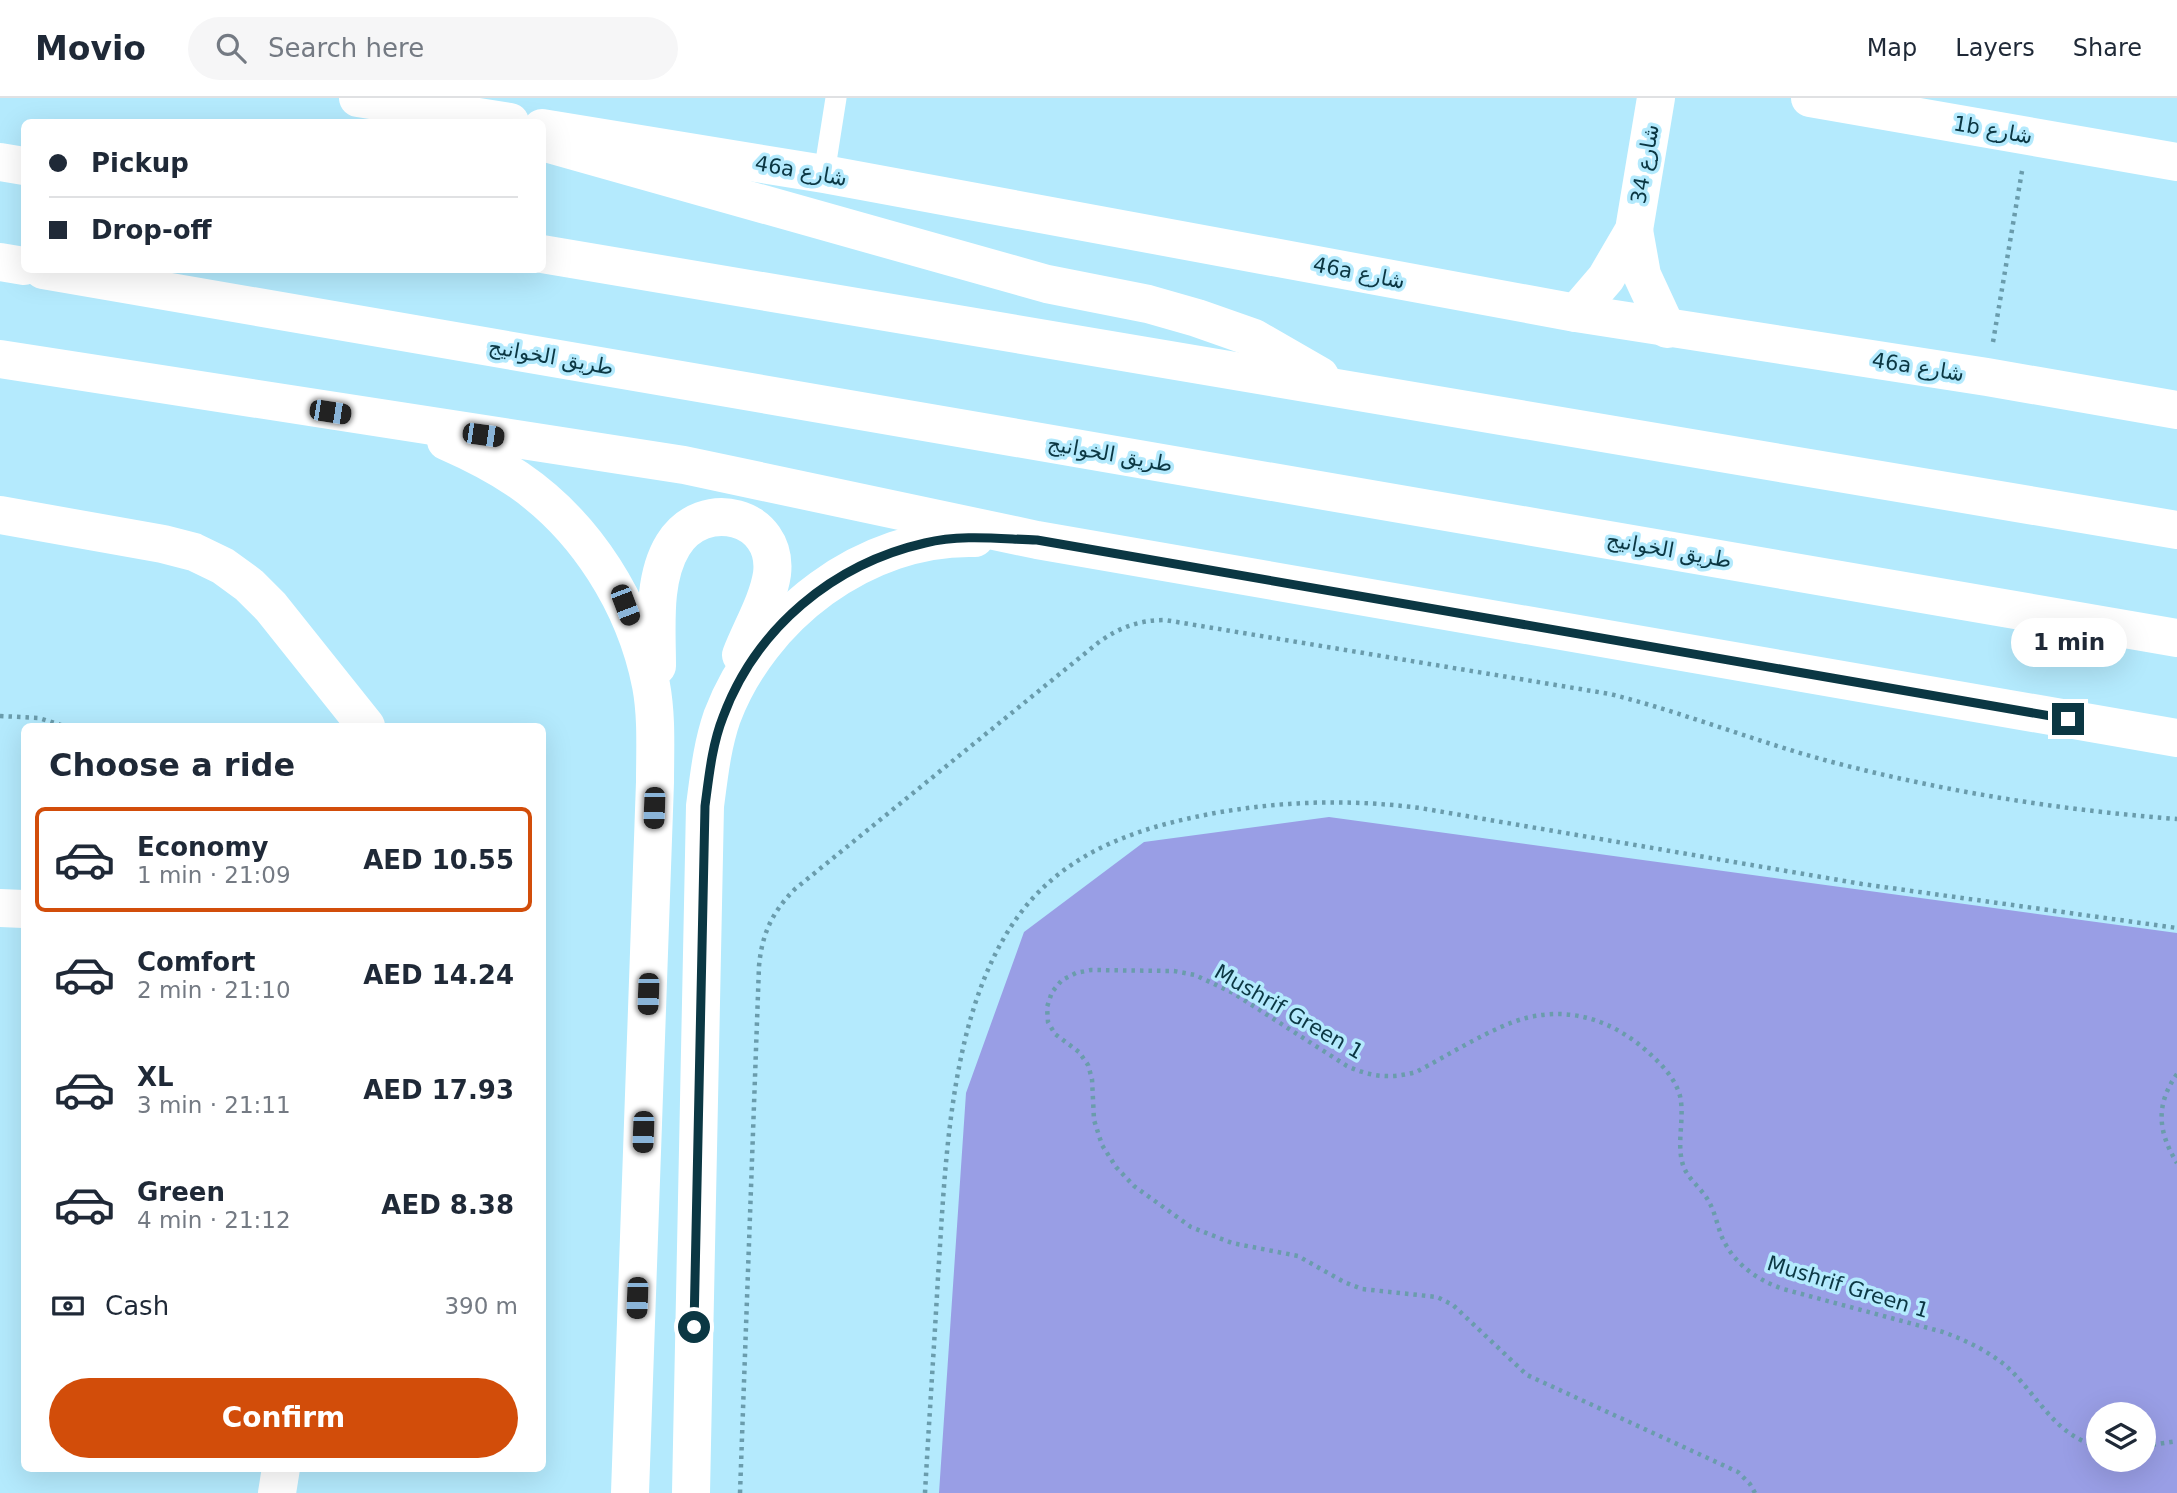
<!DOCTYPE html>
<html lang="en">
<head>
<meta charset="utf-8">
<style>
  body { margin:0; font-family:"DejaVu Sans","Noto Sans Arabic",sans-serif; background:#f6f6f7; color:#1f2937; height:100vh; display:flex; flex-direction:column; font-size:26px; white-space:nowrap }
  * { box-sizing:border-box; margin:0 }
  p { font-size:23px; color:#747a83 }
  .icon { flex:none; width:38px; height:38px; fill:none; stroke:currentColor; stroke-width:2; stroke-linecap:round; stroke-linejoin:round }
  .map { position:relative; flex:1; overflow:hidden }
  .panel { position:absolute; left:21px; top:625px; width:525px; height:749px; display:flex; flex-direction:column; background:#fff; border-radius:10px; box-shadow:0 7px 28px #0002 }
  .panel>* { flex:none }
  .banner { position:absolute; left:21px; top:21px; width:525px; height:154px; border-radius:10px; box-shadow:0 7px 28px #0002; display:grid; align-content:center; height:154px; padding:0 28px; background:#fff }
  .tools { position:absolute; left:2086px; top:1304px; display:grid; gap:14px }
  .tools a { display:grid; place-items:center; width:70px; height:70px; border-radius:50%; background:#fff; box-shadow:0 7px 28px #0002; font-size:35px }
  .end { position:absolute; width:32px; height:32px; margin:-16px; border:9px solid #0b3743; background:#fff; box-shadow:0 0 0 4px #fff }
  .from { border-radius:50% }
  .bubble { position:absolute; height:49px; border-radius:24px; background:#fff; box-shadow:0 7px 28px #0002; font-size:23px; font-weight:700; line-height:49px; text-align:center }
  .car { position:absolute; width:21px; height:42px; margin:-21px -10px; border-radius:9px; box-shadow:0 0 5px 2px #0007; background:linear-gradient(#222 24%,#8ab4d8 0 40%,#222 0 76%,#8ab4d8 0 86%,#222 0) }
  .banner b { display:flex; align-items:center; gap:24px; height:66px; font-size:26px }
  .banner b+b { border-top:2px solid #e0e1e3 }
  .banner i { width:18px; height:18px; background:#1f2937 }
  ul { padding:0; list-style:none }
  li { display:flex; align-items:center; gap:21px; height:105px; margin:0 14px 10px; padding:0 14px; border:4px solid transparent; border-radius:10px }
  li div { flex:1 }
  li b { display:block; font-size:26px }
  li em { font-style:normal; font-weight:700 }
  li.active { border-color:#d24d0a }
  li>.icon { width:63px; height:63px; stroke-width:1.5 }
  h2 { padding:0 28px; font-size:32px; line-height:84px }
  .pay { display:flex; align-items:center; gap:18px; height:77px; padding:0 28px; font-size:26px }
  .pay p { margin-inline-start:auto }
  .cta { display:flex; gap:14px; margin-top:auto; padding:14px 28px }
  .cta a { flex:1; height:80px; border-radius:42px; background:#d24d0a; color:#fff; font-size:28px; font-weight:700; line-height:80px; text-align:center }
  header { display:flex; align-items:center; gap:42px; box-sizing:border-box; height:98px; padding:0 35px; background:#fff; border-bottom:2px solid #e0e1e3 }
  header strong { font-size:33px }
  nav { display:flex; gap:38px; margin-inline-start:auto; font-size:24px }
  .search { width:490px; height:63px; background:#f6f6f7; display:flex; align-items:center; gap:18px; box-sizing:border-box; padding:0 24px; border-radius:38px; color:#747a83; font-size:26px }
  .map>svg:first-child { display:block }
</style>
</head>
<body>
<header>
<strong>Movio</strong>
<div class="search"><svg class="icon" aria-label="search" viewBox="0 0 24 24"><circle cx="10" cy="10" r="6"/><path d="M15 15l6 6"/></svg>Search here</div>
<nav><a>Map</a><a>Layers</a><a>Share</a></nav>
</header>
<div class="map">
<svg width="2177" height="1395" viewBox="0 0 2177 1395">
  <rect width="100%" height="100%" fill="#b4eafd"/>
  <path fill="#999ee5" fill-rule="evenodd" d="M1329,719L2177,835V1395H939L966,995L1024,834L1144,744ZM2098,1316H2144V1362H2098Z"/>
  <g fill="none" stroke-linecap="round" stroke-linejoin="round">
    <g stroke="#6a9cac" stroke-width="4.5" stroke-dasharray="3.5 5" stroke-linecap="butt">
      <path d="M1993,244L2022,73"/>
      <path d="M0,618L39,620L64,628"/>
      <path d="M2177,976C2155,1007 2158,1034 2177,1065"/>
      <path d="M2144,1348L2177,1343"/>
      <path d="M740,1395L759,868C762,836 772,814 795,791L1099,544C1120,529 1140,522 1165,522L1610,596C1685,615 1757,644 1832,664C1946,694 2060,712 2177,721"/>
      <path d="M925,1395C929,1323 934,1251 938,1179C946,1061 949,894 1032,801C1080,748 1146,728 1215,715C1283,703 1350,701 1420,710L1862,786L2177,830"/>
      <path d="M1755,1395L1750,1386L1738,1374L1527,1277L1453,1207L1437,1199L1362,1191L1344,1184L1298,1158L1232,1145L1191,1129L1134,1088L1116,1069L1102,1047L1094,1022L1092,981L1088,967L1079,954L1055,936L1048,924L1047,909L1052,894L1062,882L1076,875L1091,872L1174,873L1195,877L1233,895L1347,968C1371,979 1390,981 1416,974C1447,958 1494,928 1526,920C1573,908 1615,924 1649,955C1662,967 1675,980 1680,998C1685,1020 1676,1045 1683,1067C1687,1080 1701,1090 1708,1102C1714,1112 1717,1125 1721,1137C1733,1165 1755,1181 1783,1191L1943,1234C1965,1242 1986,1252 2005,1267C2036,1294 2055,1339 2098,1348"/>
    </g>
    <path stroke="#fff" stroke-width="21" d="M824,76L836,0"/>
    <g stroke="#fff" stroke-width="38">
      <path d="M1810,0L2177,64"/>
      <path d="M1634,132L1642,177L1667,231"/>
      <path d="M1576,215L1606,180L1634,132L1656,0"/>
      <path d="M0,417L163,446L194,454L223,468L249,487L271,509L366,628"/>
      <path d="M0,810L24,811"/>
      <path d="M277,1395L281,1370"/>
    </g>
    <g stroke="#fff" stroke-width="38">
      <path d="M358,0L510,24"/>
      <path d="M542,30L824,76L1576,215L1987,279L2177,312"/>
      <path d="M0,261L684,367L1037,442L2177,640"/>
      <path d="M446,343C471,354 495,366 517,381C586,428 635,506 651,587C657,619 655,652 655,684L630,1395"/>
      <path d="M657,568C657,530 652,481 673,447C703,398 779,417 772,476C768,503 751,531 741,557"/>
      <path d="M691,1395L705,708C709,678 712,648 722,619C760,518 865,437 975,440"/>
    </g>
    <g stroke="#fff" stroke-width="38">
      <path d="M422,10L474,24"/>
      <path d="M542,44L1047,186L1148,206L1197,220L1254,240L1320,278"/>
      <path d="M0,64L24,68"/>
      <path d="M542,156L2177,432"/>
      <path d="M0,164L24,168"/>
      <path d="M43,172L2177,540"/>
    </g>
  </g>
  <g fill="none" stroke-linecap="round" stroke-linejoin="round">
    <path stroke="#0b3743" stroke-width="9" d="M694,1229L705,708C709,678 712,647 723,619C756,530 833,466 925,445C962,436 1000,441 1037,442L2068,621"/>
  </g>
  <g text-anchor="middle" stroke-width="7" stroke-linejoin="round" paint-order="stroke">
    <g font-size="21" fill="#0b3743" stroke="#b4eafd">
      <text transform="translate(1993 32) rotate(10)" y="7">1b شارع</text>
      <text transform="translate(1645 66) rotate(-80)" y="7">شارع 34</text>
      <text transform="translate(801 73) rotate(10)" y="7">46a شارع</text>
      <text transform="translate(1359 175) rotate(11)" y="7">46a شارع</text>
      <text transform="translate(551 259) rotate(10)" y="7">طريق الخوانيج</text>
      <text transform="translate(1918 269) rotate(9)" y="7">46a شارع</text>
      <text transform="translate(1110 356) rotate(10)" y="7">طريق الخوانيج</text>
      <text transform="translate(1669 452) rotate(10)" y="7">طريق الخوانيج</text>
      <text transform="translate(1289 914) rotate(30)" y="7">Mushrif Green 1</text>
      <text transform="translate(1848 1189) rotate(17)" y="7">Mushrif Green 1</text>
    </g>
  </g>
</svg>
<div class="tools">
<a><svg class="icon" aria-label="layers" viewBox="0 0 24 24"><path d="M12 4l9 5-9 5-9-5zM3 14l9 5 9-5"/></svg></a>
</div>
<i class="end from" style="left:694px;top:1229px"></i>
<i class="end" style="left:2068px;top:621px"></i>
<div class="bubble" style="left:2011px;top:520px;width:116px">1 min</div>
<i class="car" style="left:330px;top:314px;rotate:99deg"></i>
<i class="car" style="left:483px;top:337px;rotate:98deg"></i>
<i class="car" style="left:625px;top:507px;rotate:159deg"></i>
<i class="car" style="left:654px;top:710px;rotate:182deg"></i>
<i class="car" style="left:648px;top:896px;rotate:182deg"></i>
<i class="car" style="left:643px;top:1034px;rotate:182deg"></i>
<i class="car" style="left:637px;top:1200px;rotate:182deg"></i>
<div class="banner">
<b><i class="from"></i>Pickup</b>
<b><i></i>Drop-off</b>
</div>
<section class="panel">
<h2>Choose a ride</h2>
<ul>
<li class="active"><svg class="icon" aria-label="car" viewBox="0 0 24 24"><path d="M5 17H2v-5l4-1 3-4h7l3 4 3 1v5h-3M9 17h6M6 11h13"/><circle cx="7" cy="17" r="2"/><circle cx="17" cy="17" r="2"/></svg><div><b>Economy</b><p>1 min · 21:09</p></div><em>AED 10.55</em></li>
<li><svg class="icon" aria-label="car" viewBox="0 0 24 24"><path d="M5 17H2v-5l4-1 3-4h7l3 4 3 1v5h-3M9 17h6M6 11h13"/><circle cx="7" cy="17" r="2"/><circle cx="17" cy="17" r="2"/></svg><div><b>Comfort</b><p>2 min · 21:10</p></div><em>AED 14.24</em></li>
<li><svg class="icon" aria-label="car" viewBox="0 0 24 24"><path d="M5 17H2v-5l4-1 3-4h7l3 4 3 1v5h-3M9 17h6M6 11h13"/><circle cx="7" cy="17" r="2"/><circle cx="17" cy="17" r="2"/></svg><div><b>XL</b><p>3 min · 21:11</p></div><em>AED 17.93</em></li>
<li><svg class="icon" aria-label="car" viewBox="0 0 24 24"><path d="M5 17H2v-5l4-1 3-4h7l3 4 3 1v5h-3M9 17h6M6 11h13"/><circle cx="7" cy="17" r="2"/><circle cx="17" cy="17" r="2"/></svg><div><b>Green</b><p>4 min · 21:12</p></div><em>AED 8.38</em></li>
</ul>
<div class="pay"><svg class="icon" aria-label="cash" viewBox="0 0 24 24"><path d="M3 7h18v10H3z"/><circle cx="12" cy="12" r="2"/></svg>Cash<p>390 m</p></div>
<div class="cta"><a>Confirm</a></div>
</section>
</div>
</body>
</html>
